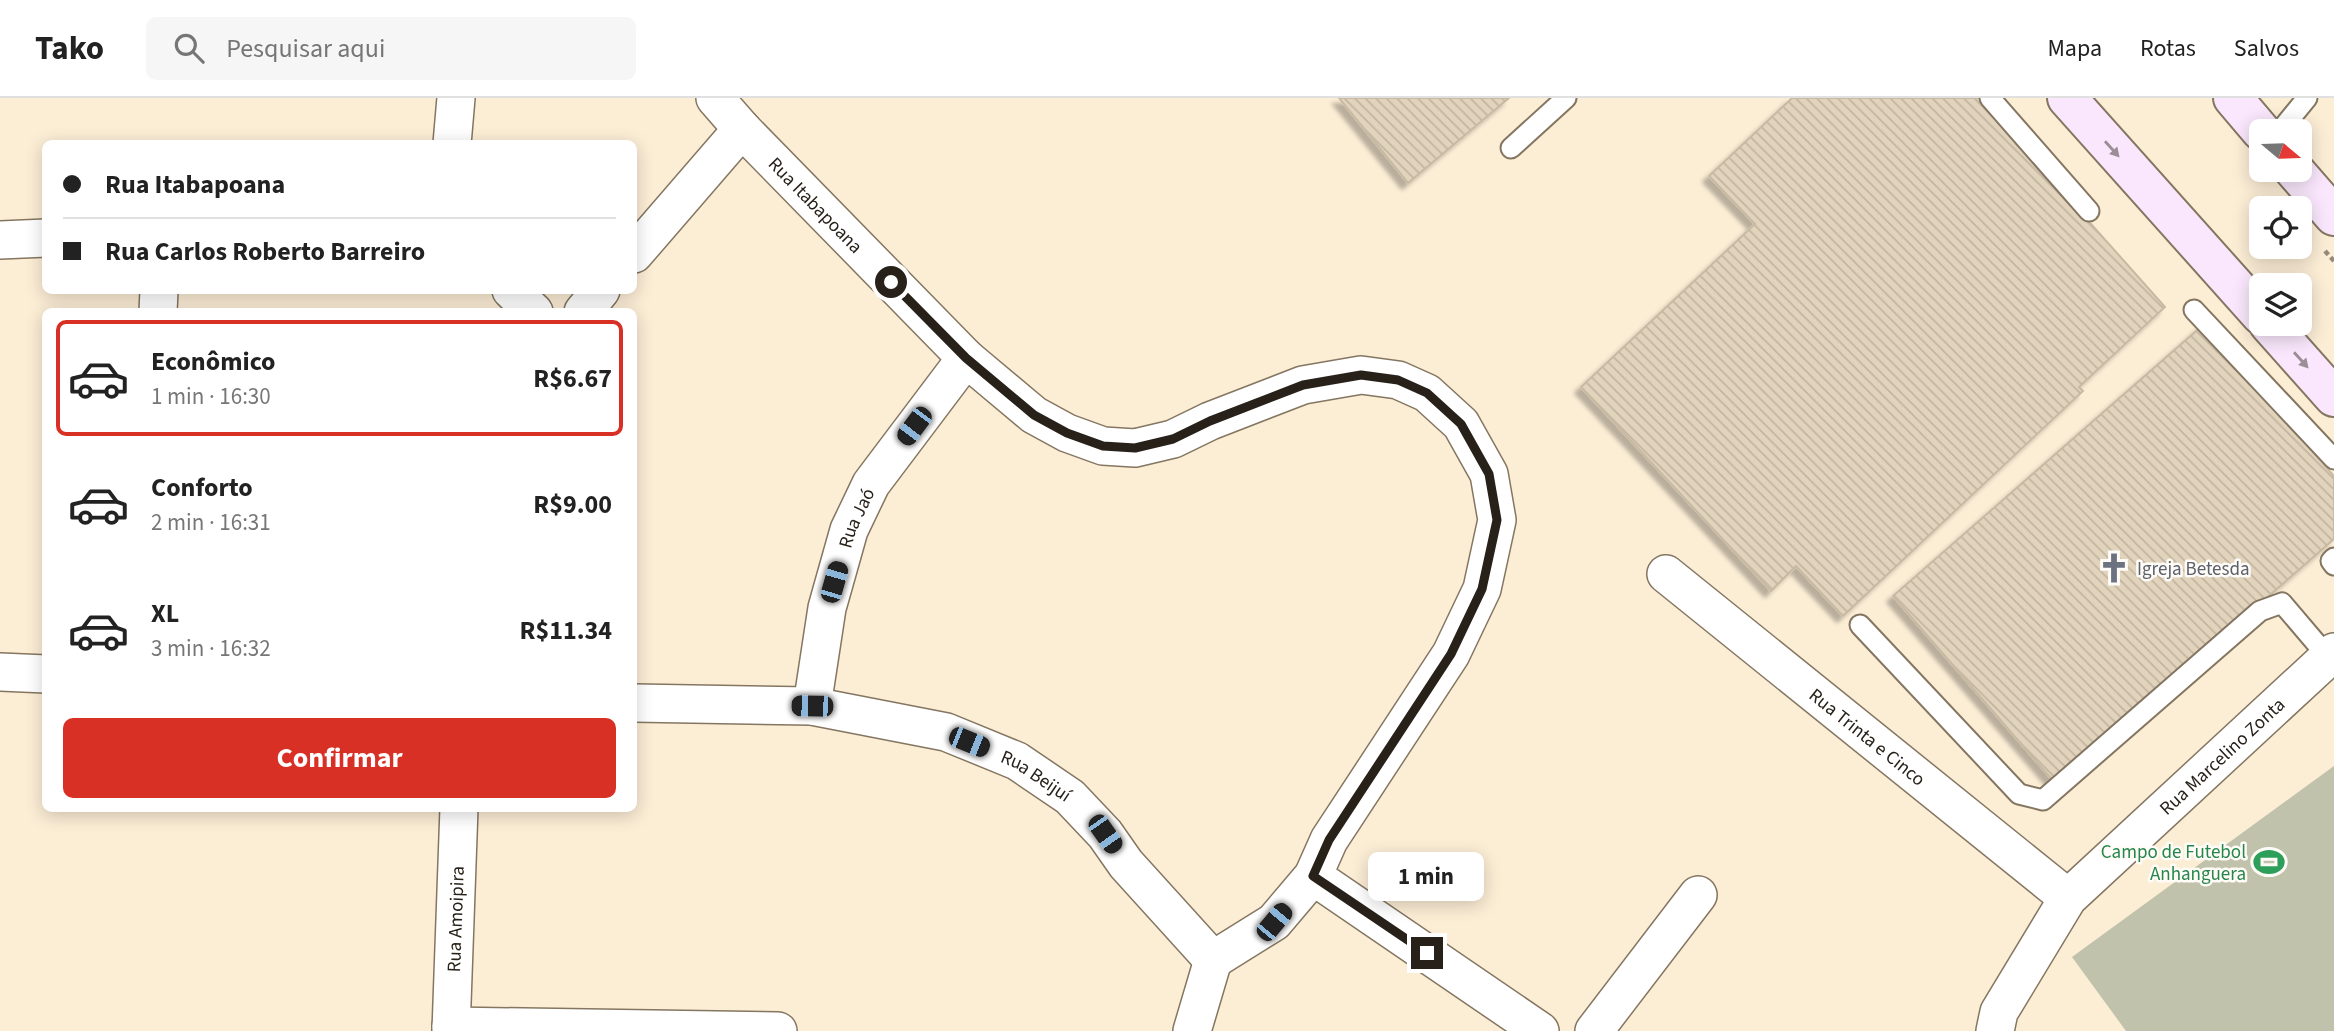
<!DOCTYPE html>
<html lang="pt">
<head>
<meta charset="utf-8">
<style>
  body { margin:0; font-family:"Source Sans 3",sans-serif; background:#f6f6f6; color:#222; height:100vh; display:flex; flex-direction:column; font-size:26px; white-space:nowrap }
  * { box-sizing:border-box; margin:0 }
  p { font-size:23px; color:#767676 }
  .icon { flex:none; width:38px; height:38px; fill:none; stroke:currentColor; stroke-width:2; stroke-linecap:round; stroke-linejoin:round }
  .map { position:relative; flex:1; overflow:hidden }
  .drawer { position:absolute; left:42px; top:210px; width:595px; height:504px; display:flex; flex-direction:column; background:#fff; border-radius:10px; box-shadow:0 4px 18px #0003 }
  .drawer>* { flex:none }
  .top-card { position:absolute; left:42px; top:42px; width:595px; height:154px; border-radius:10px; box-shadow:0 4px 18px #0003; display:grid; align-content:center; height:154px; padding:0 21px; background:#fff }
  .needle { width:46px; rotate:109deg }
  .fabs { position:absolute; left:2249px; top:21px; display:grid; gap:14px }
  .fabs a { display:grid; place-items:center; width:63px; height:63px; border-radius:10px; background:#fff; box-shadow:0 4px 18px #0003; font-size:35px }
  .end { position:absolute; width:32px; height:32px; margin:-16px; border:9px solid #272119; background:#fff; box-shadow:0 0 0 4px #fff }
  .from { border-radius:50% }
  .bubble { position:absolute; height:49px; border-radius:10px; background:#fff; box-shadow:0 4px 18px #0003; font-size:23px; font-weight:700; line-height:49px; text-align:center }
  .car { position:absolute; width:21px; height:42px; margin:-21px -10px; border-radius:9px; box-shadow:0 0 5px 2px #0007; background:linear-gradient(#222 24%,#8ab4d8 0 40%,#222 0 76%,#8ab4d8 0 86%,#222 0) }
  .top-card b { display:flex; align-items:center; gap:24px; height:66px; font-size:26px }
  .top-card b+b { border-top:2px solid #e0e0e0 }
  .top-card i { width:18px; height:18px; background:#222 }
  ul { padding:12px 0 0; list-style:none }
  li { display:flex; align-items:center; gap:21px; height:116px; margin:0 14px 10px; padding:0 7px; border:4px solid transparent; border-radius:10px }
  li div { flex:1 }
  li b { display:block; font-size:26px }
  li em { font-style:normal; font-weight:700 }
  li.active { border-color:#d93025 }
  li>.icon { width:63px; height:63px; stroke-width:1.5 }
  .cta { display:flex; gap:14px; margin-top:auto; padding:14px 21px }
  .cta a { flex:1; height:80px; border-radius:10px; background:#d93025; color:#fff; font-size:28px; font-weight:700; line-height:80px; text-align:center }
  header { display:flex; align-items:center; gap:42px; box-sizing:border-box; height:98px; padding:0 35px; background:#fff; border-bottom:2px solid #e0e0e0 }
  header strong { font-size:33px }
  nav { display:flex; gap:38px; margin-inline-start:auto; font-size:24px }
  .search { width:490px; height:63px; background:#f6f6f6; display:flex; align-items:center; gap:18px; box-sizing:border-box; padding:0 24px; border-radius:10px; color:#767676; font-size:26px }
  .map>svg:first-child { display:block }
</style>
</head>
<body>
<header>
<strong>Tako</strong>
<div class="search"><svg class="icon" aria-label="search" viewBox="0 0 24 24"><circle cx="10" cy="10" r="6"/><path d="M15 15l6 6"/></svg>Pesquisar aqui</div>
<nav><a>Mapa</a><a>Rotas</a><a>Salvos</a></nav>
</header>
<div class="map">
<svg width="2334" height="933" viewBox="0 0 2334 933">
  <defs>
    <pattern id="building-back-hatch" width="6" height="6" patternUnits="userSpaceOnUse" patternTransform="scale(1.75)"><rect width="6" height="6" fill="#e2d3bc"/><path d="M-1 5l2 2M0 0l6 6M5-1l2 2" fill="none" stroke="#c2b5a1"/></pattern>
    <filter id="shadow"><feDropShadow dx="-6" dy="6" stdDeviation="2" flood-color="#0004"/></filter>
  </defs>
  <rect width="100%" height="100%" fill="#fcedd5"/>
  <path fill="#c0c2ab" d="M2334,668V933H2126L2072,859Z"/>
  <g fill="url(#building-back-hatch)" stroke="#c8b9a2" stroke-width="2" filter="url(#shadow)">
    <path d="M1339,0H1509L1408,85Z"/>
    <path d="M1792,0H1979L2165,209L2079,289L2083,293L1843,518L1796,468L1771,493L1581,289L1755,126L1709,78Z"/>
    <path d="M2203,227L2334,378V441L2055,685L1893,498Z"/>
  </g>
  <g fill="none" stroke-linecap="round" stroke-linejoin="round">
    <g stroke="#847661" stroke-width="23">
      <g id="service">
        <path d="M1990,0L2089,113"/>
        <path d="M2280,33L2307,0"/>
        <path d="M1511,50L1566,0"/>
        <path d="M2194,212L2334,361"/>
        <path d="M2334,460L2331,463L2334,467"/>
        <path d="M1860,527L2019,696L2043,702L2260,513L2282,505L2328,559"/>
      </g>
    </g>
    <g stroke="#847661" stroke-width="40">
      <g id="minor">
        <path id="s1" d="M715,0L742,31L966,260L1034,317L1067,335L1103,348L1135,350L1173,341L1210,323L1303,287L1361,277L1398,282L1427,295L1461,326L1489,376L1497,422L1482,491L1451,556L1329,742L1313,778L1274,824L1213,862"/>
        <path d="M452,46L456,0"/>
        <path d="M0,142L46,140"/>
        <path d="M634,156L742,31"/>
        <path d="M511,192L534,214"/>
        <path d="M158,214L159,192"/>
        <path d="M583,214L601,192"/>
        <path id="s2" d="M1666,476L2068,800"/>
        <path d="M0,574L46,576"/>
        <path id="s3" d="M634,605L812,608L946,634L1017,663L1070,699L1105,736L1126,766L1213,862"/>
        <path id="s4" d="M812,608L827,510L849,432L871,386L966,260"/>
        <path d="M1313,778L1540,933"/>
        <path d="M451,928L778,933"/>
        <path id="s5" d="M451,933L459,710"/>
        <path d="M1192,933L1213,862"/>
        <path d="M1594,933L1698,797"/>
        <path id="s6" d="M1995,933L1999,914L2068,800L2334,554"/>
      </g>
    </g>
    <g stroke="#847661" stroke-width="42">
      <g id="secondary">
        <path d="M2067,0L2261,217"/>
        <path d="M2233,0L2261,33"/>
        <path d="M2294,72L2334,118"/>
        <path d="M2269,226L2334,299"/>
      </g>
    </g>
    <path stroke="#968b7b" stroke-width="4.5" stroke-dasharray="5 3.5" stroke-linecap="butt" d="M2325,153L2334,163"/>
    <use href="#service" stroke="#fff" stroke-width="19"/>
    <use href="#minor" stroke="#fff" stroke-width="37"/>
    <use href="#secondary" stroke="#fae7fd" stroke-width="38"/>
  </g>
  <defs><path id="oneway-solid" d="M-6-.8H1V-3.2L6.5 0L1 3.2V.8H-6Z" transform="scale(1.75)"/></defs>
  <g fill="#9b8e96">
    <use href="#oneway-solid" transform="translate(2112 51) rotate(48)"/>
    <use href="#oneway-solid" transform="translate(2301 262) rotate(48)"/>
  </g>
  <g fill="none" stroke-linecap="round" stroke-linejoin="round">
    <path stroke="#272119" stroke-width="9" d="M891,184L966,260L1034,317L1067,335L1103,348L1135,350L1173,341L1210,323L1303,287L1361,277L1398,282L1427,295L1461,326L1489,376L1497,422L1482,491L1451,556L1329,742L1313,778L1427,855"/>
  </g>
  <defs>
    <g id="church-bare" transform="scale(2.415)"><path d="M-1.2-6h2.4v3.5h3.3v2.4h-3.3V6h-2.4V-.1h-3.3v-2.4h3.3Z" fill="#6b7280" stroke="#fffcf7" stroke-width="2.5" paint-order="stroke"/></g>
    <g id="stadium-bare" transform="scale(2.415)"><path d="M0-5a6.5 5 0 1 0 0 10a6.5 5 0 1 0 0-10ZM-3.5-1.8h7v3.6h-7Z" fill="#2e9e5b" stroke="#fffcf7" stroke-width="2.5" paint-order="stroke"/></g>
  </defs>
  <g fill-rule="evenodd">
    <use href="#church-bare" x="2114" y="470"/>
    <use href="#stadium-bare" x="2269" y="764"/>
  </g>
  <g text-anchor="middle" stroke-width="5" stroke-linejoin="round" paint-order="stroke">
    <g font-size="19" fill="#272119" stroke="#fffcf7">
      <text dy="7" stroke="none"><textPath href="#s1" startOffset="147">Rua Itabapoana</textPath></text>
      <text dy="7" stroke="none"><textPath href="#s4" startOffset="194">Rua Jaó</textPath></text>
      <text dy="7" stroke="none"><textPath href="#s2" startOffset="259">Rua Trinta e Cinco</textPath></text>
      <text dy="7" stroke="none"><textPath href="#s6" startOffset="362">Rua Marcelino Zonta</textPath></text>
      <text dy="7" stroke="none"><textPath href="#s3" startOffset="415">Rua Beijuí</textPath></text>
      <text dy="7" stroke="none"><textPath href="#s5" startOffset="112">Rua Amoipira</textPath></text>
    </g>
    <g font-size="19" fill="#5b616d" stroke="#fffcf7" text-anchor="start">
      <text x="2137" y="477">Igreja Betesda</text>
    </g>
    <g font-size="19" fill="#27864d" stroke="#fffcf7" text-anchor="end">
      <text x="2246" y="760">Campo de Futebol<tspan x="2246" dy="22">Anhanguera</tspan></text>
    </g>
  </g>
</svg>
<div class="fabs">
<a><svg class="needle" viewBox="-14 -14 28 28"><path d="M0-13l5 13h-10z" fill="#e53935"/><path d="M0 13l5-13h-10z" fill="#767676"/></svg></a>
<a><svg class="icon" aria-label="locate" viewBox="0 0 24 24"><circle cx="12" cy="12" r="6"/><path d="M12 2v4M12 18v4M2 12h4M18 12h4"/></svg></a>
<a><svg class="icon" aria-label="layers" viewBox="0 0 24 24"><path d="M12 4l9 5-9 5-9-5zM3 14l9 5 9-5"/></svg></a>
</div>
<i class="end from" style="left:891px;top:184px"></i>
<i class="end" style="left:1427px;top:855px"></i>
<div class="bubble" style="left:1368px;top:754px;width:116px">1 min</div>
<i class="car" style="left:914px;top:328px;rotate:217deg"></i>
<i class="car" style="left:834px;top:484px;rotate:16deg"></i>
<i class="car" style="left:812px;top:608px;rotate:271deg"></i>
<i class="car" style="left:969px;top:644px;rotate:112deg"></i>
<i class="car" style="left:1105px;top:736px;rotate:145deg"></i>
<i class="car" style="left:1274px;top:824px;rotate:40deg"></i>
<div class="top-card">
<b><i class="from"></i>Rua Itabapoana</b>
<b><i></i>Rua Carlos Roberto Barreiro</b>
</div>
<section class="drawer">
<ul>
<li class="active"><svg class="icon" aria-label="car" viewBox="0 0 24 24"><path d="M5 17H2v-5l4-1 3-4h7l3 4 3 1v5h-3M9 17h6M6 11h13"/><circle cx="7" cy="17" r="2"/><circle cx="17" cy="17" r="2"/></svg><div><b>Econômico</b><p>1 min · 16:30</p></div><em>R$6.67</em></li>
<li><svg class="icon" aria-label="car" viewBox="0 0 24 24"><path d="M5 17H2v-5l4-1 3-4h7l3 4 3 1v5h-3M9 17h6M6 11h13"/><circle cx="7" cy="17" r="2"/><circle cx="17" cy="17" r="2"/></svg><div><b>Conforto</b><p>2 min · 16:31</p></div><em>R$9.00</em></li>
<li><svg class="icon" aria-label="car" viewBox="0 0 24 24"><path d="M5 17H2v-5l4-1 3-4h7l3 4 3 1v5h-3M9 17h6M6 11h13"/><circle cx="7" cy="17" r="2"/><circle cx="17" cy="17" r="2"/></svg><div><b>XL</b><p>3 min · 16:32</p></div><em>R$11.34</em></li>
</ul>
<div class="cta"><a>Confirmar</a></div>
</section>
</div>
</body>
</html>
